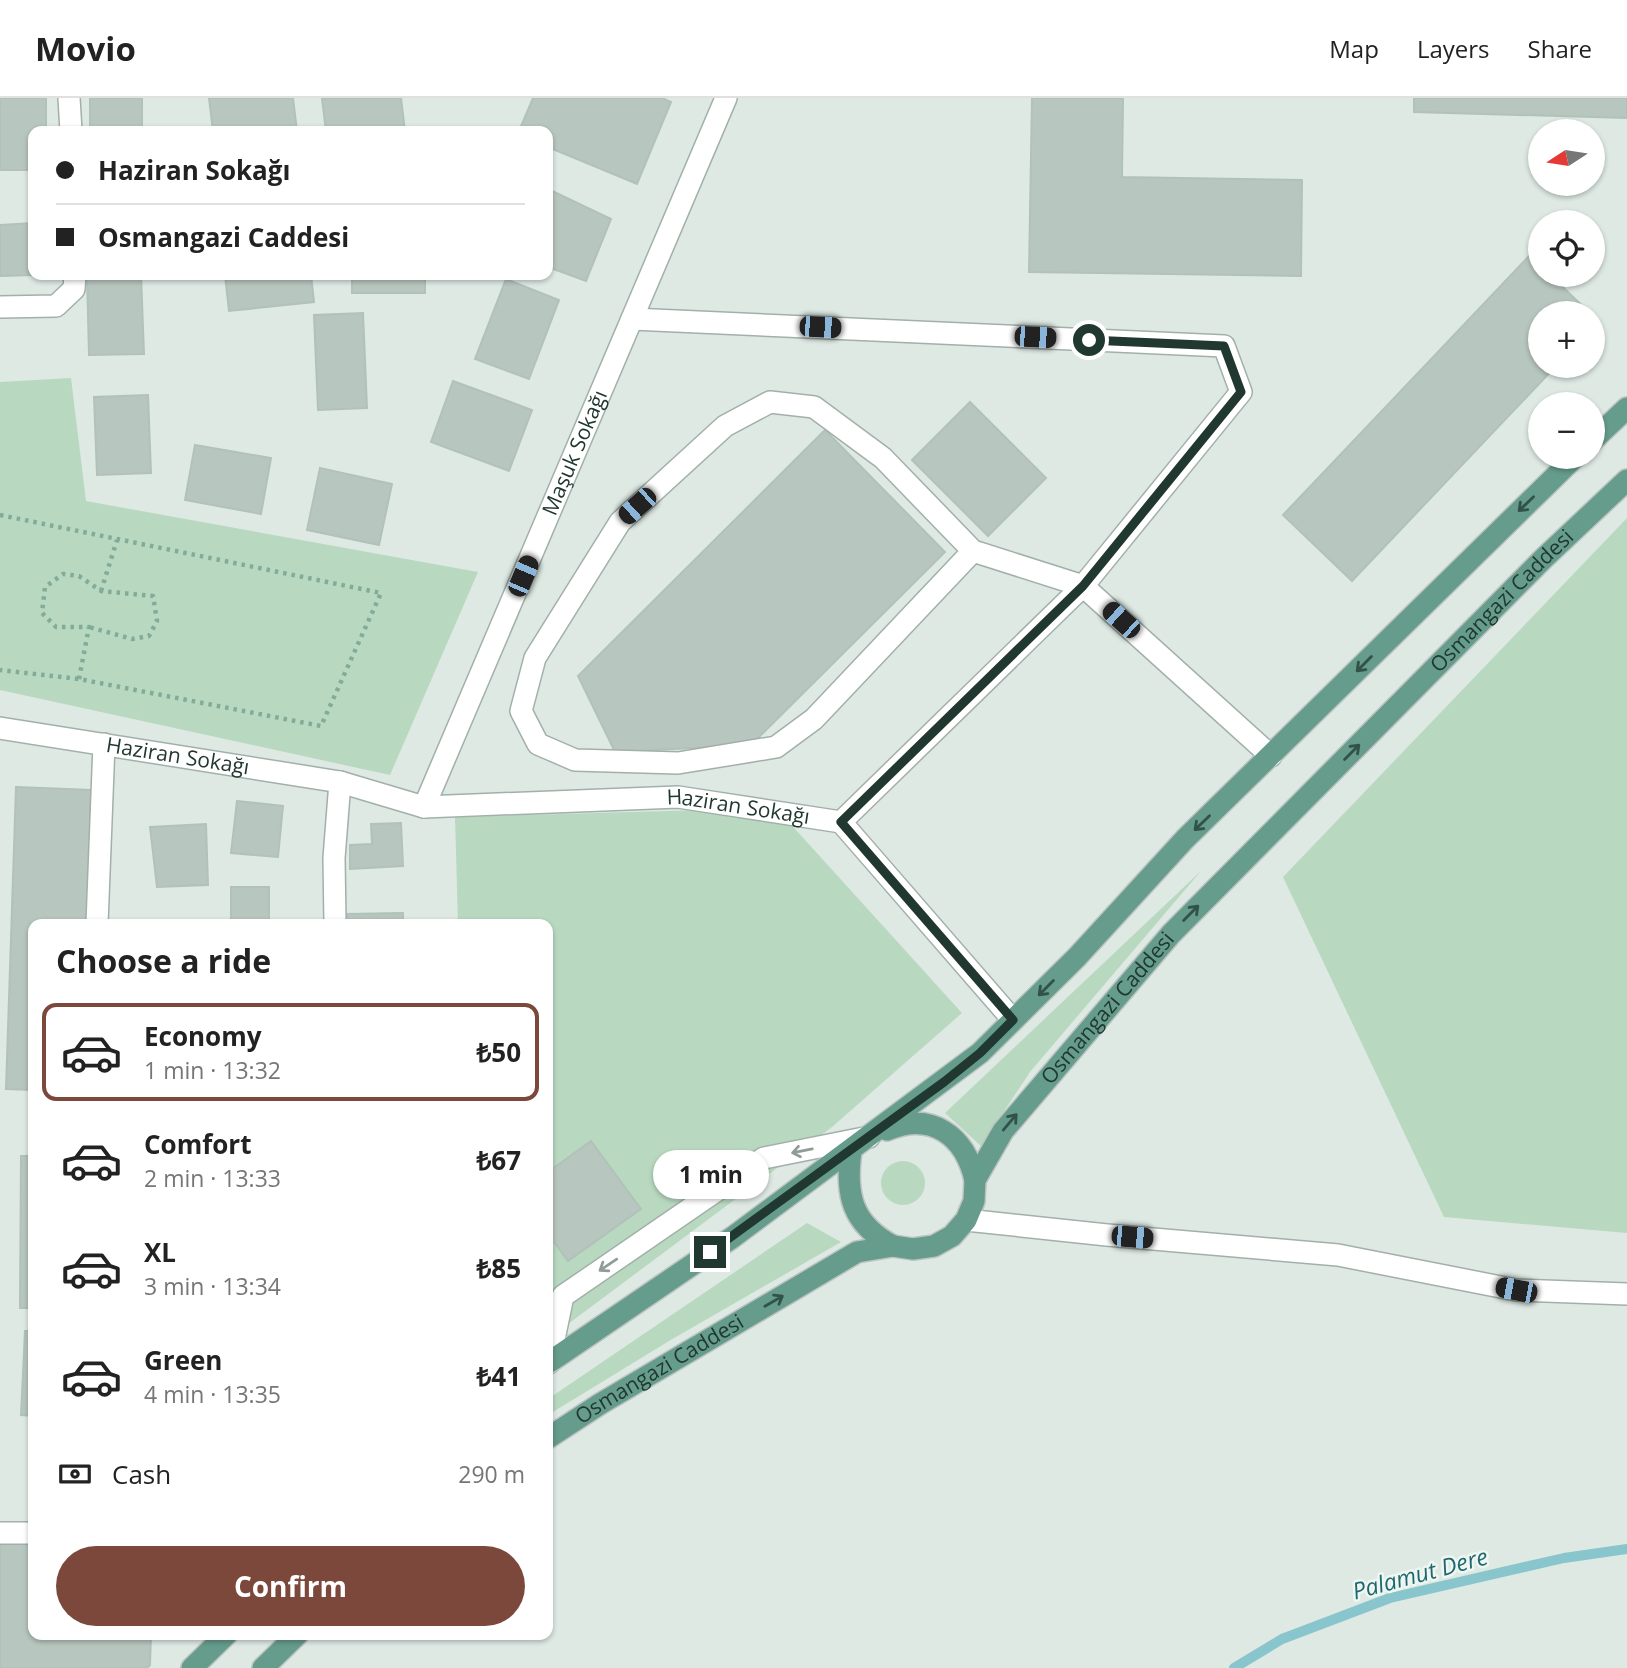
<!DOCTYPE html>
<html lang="en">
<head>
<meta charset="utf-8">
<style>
  body { margin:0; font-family:"Open Sans",sans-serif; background:#f6f6f6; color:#222; height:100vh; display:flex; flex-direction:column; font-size:26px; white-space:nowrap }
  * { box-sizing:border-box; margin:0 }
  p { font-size:23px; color:#767676 }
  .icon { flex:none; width:38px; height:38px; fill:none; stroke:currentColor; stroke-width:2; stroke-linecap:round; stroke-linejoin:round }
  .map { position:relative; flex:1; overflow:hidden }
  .panel { position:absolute; left:28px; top:821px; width:525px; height:721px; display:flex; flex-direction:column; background:#fff; border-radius:14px; box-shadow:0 2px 5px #0004 }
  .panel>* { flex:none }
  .hud { position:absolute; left:28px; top:28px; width:525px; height:154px; border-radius:14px; box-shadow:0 2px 5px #0004; display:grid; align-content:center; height:154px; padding:0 28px; background:#fff }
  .needle { width:46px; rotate:258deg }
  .buttons { position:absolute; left:1528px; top:21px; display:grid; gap:14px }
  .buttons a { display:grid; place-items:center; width:77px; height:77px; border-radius:50%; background:#fff; box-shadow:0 2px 5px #0004; font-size:35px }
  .end { position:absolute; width:32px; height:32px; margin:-16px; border:9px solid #213830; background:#fff; box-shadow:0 0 0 4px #fff }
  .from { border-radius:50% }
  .bubble { position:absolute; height:49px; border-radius:24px; background:#fff; box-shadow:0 2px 5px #0004; font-size:23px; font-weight:700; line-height:49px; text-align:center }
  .car { position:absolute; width:21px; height:42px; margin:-21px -10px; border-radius:9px; box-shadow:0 0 5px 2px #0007; background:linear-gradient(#222 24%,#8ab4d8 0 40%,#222 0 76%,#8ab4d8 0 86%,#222 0) }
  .hud b { display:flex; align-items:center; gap:24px; height:66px; font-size:26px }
  .hud b+b { border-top:2px solid #e0e0e0 }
  .hud i { width:18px; height:18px; background:#222 }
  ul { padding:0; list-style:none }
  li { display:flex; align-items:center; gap:21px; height:98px; margin:0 14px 10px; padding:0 14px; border:4px solid transparent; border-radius:14px }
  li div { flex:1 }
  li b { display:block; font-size:26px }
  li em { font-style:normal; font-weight:700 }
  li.current { border-color:#7c483c }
  li>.icon { width:63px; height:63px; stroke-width:1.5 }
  h2 { padding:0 28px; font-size:32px; line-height:84px }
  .pay { display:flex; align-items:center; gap:18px; height:77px; padding:0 28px; font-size:26px }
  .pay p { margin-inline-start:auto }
  .action { display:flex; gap:14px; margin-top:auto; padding:14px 28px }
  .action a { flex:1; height:80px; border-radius:42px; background:#7c483c; color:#fff; font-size:28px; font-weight:700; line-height:80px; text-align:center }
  header { display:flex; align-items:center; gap:42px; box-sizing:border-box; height:98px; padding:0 35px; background:#fff; border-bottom:2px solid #e0e0e0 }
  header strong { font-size:33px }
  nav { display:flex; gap:38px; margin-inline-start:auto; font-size:24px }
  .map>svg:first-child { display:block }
</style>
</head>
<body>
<header>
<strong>Movio</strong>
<nav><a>Map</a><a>Layers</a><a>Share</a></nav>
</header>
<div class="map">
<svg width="1627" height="1570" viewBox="0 0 1627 1570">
  <rect width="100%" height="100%" fill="#dee9e4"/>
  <g fill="#b8d9bf">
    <path d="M71,280L86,403L478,474L390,677L0,592V284Z"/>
    <path d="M1627,420V1135L1444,1119L1283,779Z"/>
    <path d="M776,710L962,915L832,1029L548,1241V826H458L455,719Z"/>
    <path d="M1201,773L1030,974L981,1048L945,1015Z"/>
    <circle cx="903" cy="1085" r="22"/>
    <path d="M807,1125L841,1144L669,1243L548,1317V1301Z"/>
  </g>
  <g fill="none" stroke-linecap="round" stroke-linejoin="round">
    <path stroke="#89c5cc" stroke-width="10" d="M1234,1570L1282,1541L1390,1500L1564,1460L1627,1451"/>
  </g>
  <g fill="#b7c6bf" stroke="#b1c2ba" stroke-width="2">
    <path d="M0,0H46V33H33V72H0Z"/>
    <rect x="90" y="0" width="52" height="33"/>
    <path d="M209,0H293L297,33H213Z"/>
    <path d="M331,0H401L405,33H326L322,1Z"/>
    <path d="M533,0H662L671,4L637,86L548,49V33H519Z"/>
    <path d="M1032,0H1123L1122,79L1302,82L1301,178L1029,174Z"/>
    <path d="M1414,0H1627V20L1414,14Z"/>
    <path d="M548,91L611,121L586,183L548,169Z"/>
    <path d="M33,125V177L0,178V127Z"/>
    <path d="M1530,157L1540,167V177H1550L1590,215H1540V268H1556L1352,483L1283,417Z"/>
    <path d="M87,177H141L144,256L89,257Z"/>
    <path d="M225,177H311L314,204L229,213Z"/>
    <rect x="352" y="177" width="73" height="18"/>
    <path d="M506,181L559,202L529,281L475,261Z"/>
    <path d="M363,215L367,310L318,312L314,217Z"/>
    <path d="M453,283L532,312L509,373L431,344Z"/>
    <path d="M148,297L151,375L97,377L94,299Z"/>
    <path d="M970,304L1046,380L988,438L912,362Z"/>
    <path d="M825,332L945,454L751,647L615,654L578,578Z"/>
    <path d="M195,347L271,360L261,416L185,402Z"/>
    <path d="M320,370L392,386L379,447L307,432Z"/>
    <path d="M16,689L91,692L87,826H33V992L6,991Z"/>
    <path d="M237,703L283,708L278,759L231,755Z"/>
    <path d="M401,725L403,768L350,771V747L372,746L371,726Z"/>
    <path d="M206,726L208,787L157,789L150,729Z"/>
    <path d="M231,789H269V824L279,826H231Z"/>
    <path d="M403,815V826H348L347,816Z"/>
    <path d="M591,1043L641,1111L568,1163L554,1144L548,1149V1074Z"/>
    <path d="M21,1058H33V1210H20Z"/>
    <path d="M25,1233H33V1318L21,1317Z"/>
    <path d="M0,1445L33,1446V1536H151L150,1567L147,1570H0Z"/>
  </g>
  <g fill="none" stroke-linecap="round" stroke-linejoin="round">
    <g stroke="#a2b0aa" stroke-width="24">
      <g id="minor">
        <path d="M69,0L71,33"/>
        <path d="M0,209L56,208L74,191L75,177"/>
        <path d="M973,453L814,621L776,649L678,665L575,662L538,646L521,613L535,560L620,424L725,328L770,304L814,309L883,360L973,453L1083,488L1271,658"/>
        <path id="s1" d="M0,630L340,684L424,709L678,699L841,724L1083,488L1241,294L1224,248L632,221"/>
        <path id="s2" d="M424,709L726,0"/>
        <path d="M841,724L1013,922"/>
        <path d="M97,826L104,646"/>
        <path d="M335,826L334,760L340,684"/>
        <path d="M966,1122L1107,1137L1338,1157L1516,1192L1627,1196"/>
        <path d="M549,1265L563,1198L764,1060L869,1039"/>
        <path d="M0,1435H33"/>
      </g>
    </g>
    <g stroke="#bcc3c1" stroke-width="24">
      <g id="major">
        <path d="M1592,343L1627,310"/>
        <path d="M887,1032C932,1013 965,1038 975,1082"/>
        <path d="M851,1053C845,1097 852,1126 893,1148"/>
        <path d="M548,1265L733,1139L980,955L1077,859L1185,741L1575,359"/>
        <path id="s3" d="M548,1340L600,1306L857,1154L893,1148L913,1151L934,1148L952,1138L966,1122L974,1103L975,1082L1003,1033L1171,836L1543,461L1627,382"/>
        <path d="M192,1570L227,1536"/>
        <path d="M263,1570L298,1536"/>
      </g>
    </g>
    <g stroke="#81ab9b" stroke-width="4.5" stroke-dasharray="3.5 5" stroke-linecap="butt">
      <path d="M0,417L381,495L321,628L79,581L0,572"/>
      <path d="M101,493L117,442"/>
      <path d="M79,581L89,529H56L42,515L45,489L63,476L79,478L101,493L153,498L157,523L149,538L132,541L89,529"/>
    </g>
    <use href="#minor" stroke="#fff" stroke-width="21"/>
    <use href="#major" stroke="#659c8b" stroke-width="21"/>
  </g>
  <defs><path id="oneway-shaft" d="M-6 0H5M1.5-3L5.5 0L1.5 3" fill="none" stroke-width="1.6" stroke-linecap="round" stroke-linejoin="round" transform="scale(1.75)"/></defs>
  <g stroke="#325147">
    <use href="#oneway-shaft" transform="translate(1526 406) rotate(136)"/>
    <use href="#oneway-shaft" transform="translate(1364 566) rotate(135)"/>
    <use href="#oneway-shaft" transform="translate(1352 654) rotate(-45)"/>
    <use href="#oneway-shaft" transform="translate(1202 725) rotate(136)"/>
    <use href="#oneway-shaft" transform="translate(1191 815) rotate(-45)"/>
    <use href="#oneway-shaft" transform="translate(1046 890) rotate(135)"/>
    <use href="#oneway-shaft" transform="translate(1010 1024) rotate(-50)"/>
    <use href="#oneway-shaft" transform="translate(774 1203) rotate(-30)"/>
  </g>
  <g stroke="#909c98">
    <use href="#oneway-shaft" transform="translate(802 1053) rotate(169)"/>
    <use href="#oneway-shaft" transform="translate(608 1167) rotate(146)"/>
  </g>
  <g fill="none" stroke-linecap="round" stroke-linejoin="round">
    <path stroke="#213830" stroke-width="9" d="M710,1154L944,984L980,955L1013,922L841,724L1083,488L1241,294L1224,248L1089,242"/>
  </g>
  <g text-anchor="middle" stroke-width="5" stroke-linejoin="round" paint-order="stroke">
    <g font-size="21" fill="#213830" stroke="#eef6f2">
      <text dy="7" stroke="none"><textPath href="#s2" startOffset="385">Maşuk Sokağı</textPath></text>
      <text dy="7" stroke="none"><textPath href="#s3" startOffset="1307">Osmangazi Caddesi</textPath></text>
      <text dy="7" stroke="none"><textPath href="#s1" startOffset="180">Haziran Sokağı</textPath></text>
      <text dy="7" stroke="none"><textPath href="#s1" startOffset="747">Haziran Sokağı</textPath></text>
      <text dy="7" stroke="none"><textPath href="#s3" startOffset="740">Osmangazi Caddesi</textPath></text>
      <text dy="7" stroke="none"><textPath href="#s3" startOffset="131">Osmangazi Caddesi</textPath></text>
    </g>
    <g font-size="23" font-style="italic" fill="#1f676f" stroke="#eef6f2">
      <text transform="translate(1420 1476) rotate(-15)" y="8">Palamut Dere</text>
    </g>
  </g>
</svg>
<div class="buttons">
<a><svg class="needle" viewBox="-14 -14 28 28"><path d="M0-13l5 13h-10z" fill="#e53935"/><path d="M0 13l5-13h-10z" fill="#767676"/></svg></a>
<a><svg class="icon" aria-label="locate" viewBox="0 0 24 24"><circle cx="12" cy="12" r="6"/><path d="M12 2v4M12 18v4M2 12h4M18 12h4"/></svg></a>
<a>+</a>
<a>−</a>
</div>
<i class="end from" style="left:1089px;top:242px"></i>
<i class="end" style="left:710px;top:1154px"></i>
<div class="bubble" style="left:653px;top:1052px;width:116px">1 min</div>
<i class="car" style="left:820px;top:229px;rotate:93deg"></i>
<i class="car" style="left:1035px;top:239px;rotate:93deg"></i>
<i class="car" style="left:637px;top:408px;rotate:228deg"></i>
<i class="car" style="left:523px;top:478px;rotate:23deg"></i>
<i class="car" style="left:1121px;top:522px;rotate:312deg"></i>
<i class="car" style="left:1132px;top:1139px;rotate:95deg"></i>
<i class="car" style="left:1516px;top:1192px;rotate:281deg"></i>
<div class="hud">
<b><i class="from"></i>Haziran Sokağı</b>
<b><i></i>Osmangazi Caddesi</b>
</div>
<section class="panel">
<h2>Choose a ride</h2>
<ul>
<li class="current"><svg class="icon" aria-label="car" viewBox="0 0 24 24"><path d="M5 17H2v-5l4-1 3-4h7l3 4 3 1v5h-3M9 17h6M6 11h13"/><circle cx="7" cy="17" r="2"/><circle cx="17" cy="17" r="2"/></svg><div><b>Economy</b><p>1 min · 13:32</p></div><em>₺50</em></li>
<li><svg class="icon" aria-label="car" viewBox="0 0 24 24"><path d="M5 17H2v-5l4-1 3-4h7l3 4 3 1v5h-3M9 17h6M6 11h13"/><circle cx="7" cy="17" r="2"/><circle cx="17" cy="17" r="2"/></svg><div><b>Comfort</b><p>2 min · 13:33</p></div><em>₺67</em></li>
<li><svg class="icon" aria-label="car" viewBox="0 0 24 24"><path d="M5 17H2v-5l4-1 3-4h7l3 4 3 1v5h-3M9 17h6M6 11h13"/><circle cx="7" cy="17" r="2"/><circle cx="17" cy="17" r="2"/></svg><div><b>XL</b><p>3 min · 13:34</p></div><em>₺85</em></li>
<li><svg class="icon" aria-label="car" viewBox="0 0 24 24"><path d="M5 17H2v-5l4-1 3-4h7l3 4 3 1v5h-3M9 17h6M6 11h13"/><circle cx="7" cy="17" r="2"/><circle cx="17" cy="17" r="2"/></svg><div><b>Green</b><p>4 min · 13:35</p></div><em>₺41</em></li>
</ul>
<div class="pay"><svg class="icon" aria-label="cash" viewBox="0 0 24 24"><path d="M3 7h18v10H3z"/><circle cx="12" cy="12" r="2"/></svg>Cash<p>290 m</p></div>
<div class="action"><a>Confirm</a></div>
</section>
</div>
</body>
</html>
